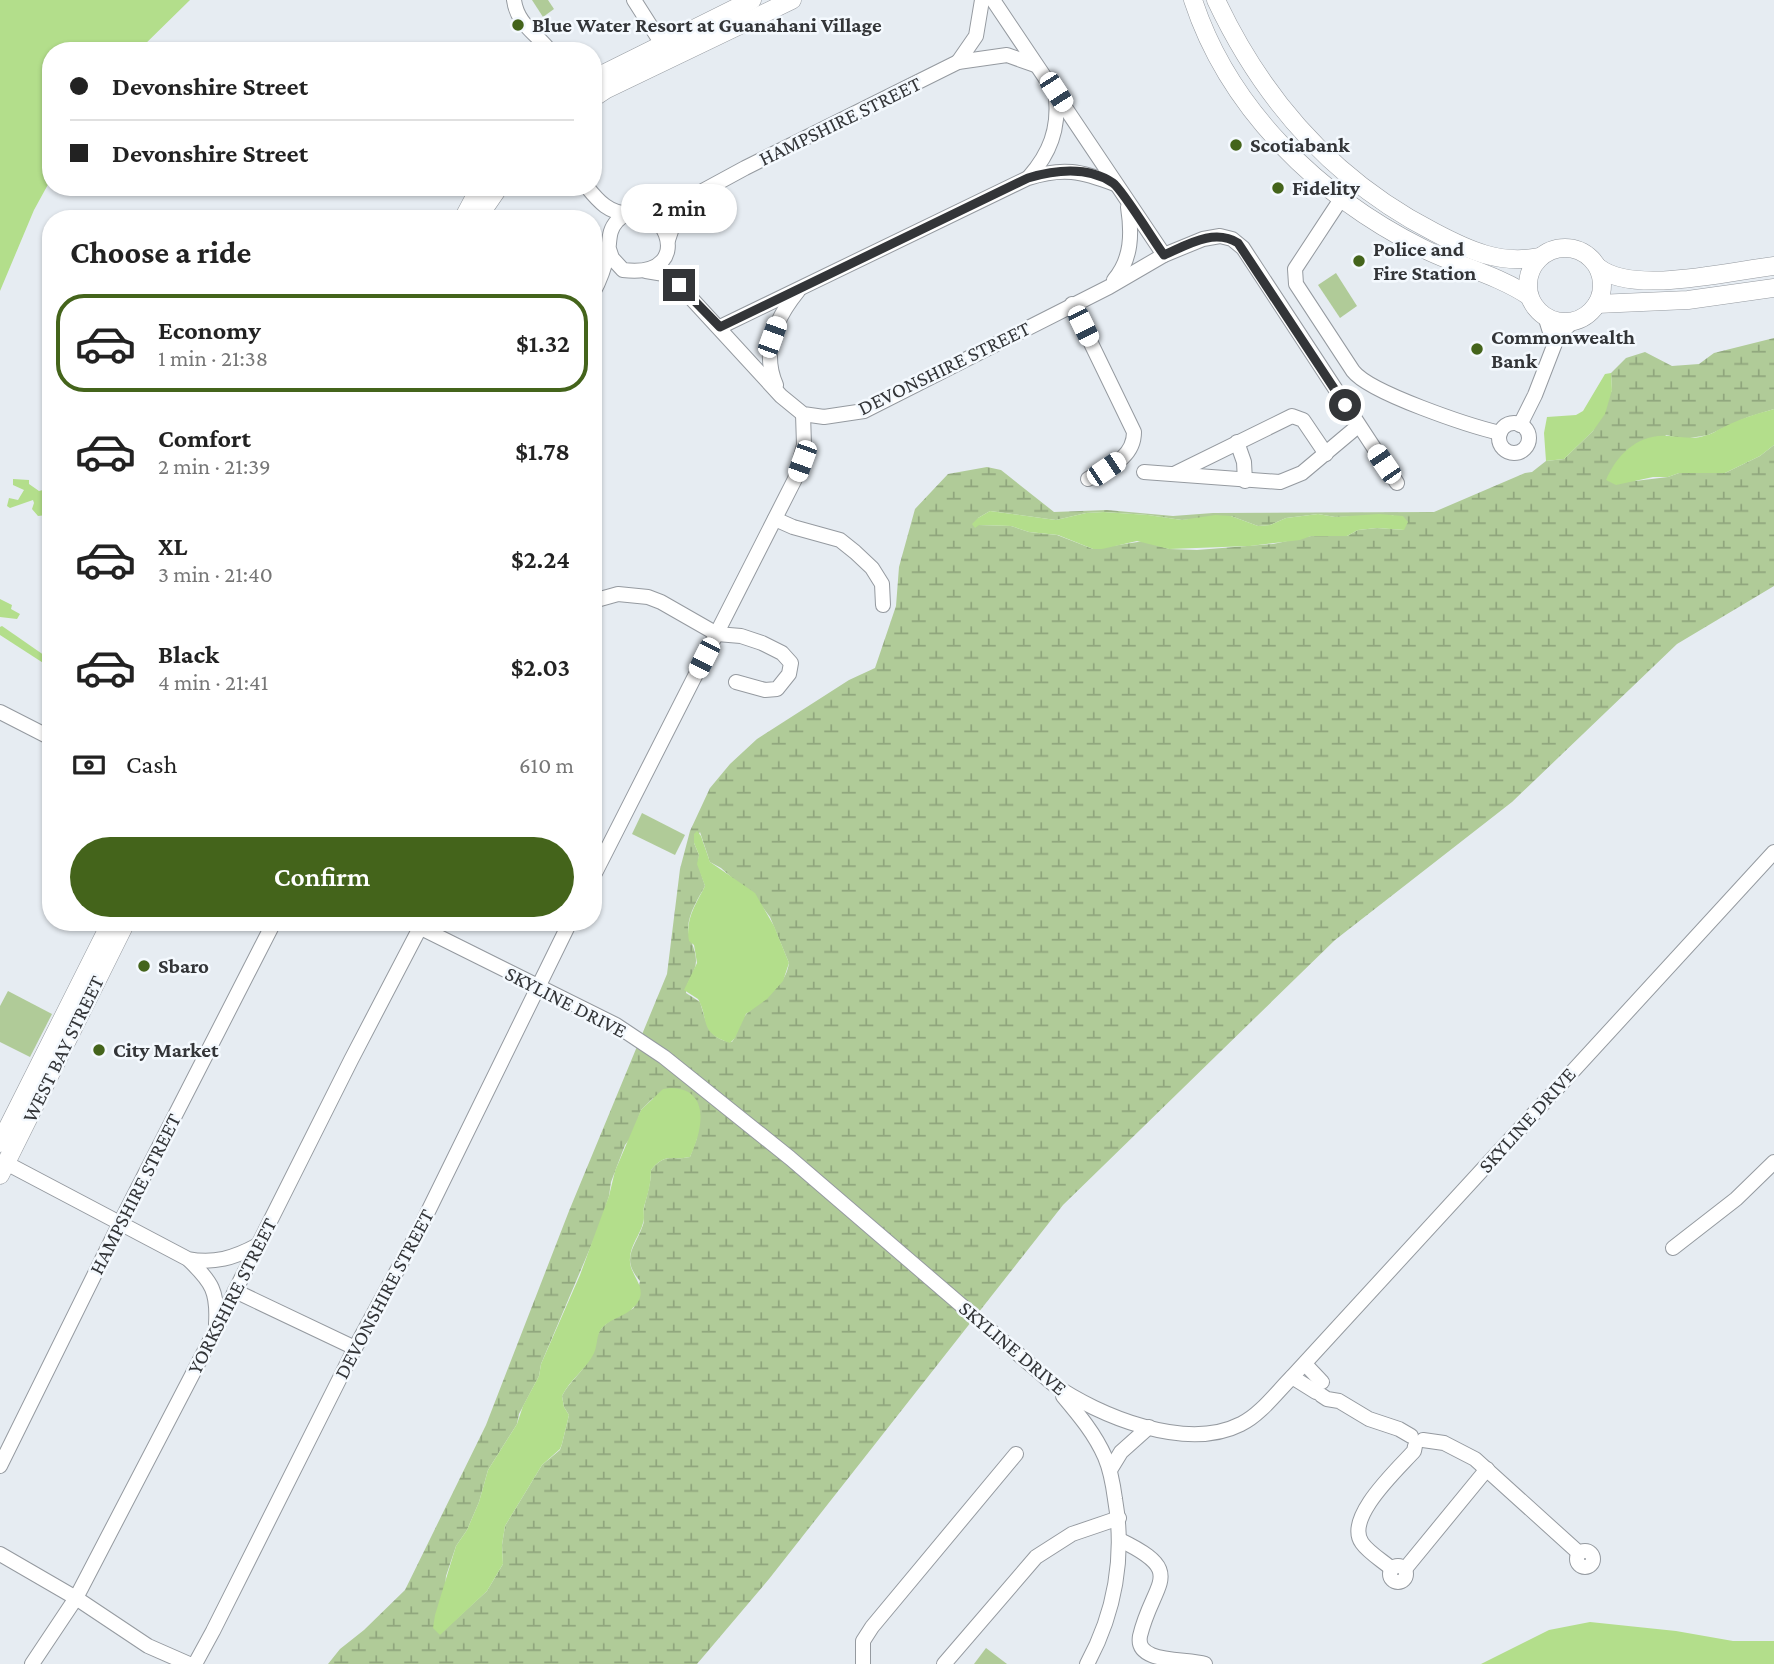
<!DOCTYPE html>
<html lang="en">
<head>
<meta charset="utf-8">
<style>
  body { margin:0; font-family:"Crimson Pro",serif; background:#f6f6f6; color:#222; height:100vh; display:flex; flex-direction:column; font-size:26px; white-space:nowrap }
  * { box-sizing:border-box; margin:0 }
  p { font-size:23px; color:#767676 }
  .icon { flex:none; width:38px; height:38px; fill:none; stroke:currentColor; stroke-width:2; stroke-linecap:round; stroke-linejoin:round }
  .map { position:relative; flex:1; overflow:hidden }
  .panel { position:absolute; left:42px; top:210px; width:560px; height:721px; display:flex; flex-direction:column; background:#fff; border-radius:28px; box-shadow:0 2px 5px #0004 }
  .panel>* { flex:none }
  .guide { position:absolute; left:42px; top:42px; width:560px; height:154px; border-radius:28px; box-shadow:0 2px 5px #0004; display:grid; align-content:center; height:154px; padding:0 28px; background:#fff }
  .end { position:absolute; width:32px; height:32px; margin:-16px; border:9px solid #333538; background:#fff; box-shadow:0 0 0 4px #fff }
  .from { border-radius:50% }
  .bubble { position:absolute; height:49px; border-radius:24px; background:#fff; box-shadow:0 2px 5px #0004; font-size:23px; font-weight:600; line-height:49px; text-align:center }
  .car { position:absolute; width:21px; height:42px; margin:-21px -10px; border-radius:9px; box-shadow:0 0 5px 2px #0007; background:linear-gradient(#fff 24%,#345 0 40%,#fff 0 76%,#345 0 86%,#fff 0) }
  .guide b { display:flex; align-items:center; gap:24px; height:66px; font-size:26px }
  .guide b+b { border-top:2px solid #e0e0e0 }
  .guide i { width:18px; height:18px; background:#222 }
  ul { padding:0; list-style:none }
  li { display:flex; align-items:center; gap:21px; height:98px; margin:0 14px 10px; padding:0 14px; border:4px solid transparent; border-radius:28px }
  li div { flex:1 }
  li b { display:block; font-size:26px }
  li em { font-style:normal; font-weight:600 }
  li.on { border-color:#44641b }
  li>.icon { width:63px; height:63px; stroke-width:1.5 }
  h2 { padding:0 28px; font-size:32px; line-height:84px }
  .pay { display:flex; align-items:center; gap:18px; height:77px; padding:0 28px; font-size:26px }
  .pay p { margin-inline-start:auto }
  .primary-button { display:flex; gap:14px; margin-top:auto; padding:14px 28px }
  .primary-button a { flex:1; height:80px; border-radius:42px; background:#44641b; color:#fff; font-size:28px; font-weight:600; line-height:80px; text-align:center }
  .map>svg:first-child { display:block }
</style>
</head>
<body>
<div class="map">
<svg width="1774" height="1664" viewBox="0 0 1774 1664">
  <defs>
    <pattern id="wetland-marsh" width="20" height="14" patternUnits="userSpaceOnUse" patternTransform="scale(1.75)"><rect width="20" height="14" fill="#b0cb98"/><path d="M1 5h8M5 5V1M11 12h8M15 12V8" fill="none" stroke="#90a67d"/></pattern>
  </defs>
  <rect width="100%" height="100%" fill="#e6ecf2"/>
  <path fill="url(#wetland-marsh)" fill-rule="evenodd" d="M1774,338V409L1748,417L1708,435L1684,439L1666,435L1635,481L1668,477L1679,473H1725L1760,456L1774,445V586L1677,644L1512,802L1335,940L1063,1205L769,1579L697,1664H328L340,1649L364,1630L405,1590L486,1425L569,1211L667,974L680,869L690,831L710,788L730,764L757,739L849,680L875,668L896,606L899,567L915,509L948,474L987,467L1001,470L1054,512L1107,510L1173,516L1213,513L1434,512L1525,473L1532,472L1546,461L1564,459L1593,431L1612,390L1611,373L1626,358L1645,352L1672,366L1699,364L1714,353ZM990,511L1056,520L1086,513L1104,512L1148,515L1182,520L1231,516L1258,526L1270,525L1286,518L1318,514L1335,517L1393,515L1404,530L1377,528L1358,530L1347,536H1311L1273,544L1197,550L1169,549L1144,541L1093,549L1057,535L1029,532L1011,526L979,525L978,518ZM700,832L710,862L721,868L758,901L770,917L789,963C785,990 759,998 744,1017C738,1024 738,1034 732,1042C708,1040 706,1021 700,1002L686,993C686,980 696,973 696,961C696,949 688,937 688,928C689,912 698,899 705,886L698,864L699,855L694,843ZM653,1098L697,1138L690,1157C671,1161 666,1152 651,1170C651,1184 647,1194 644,1208C643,1214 645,1220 643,1225C635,1248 620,1258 640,1281L634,1308C622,1314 604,1321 598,1334C594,1343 595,1352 589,1360C581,1374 569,1382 562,1396L564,1407L569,1415L562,1444L560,1450L542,1465L505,1526L502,1545L503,1564L487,1591L440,1634L446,1576L456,1546L467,1530L479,1502L488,1470L517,1424L519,1414L539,1376L541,1364L599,1227L609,1196L611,1182L625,1145L632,1136L641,1110Z"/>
  <g fill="#b0cb98">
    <path d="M532,0H548L554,9L543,17Z"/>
    <path d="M1336,273L1357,306L1340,318L1318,285Z"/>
    <path d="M642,813L685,835L675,855L632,834Z"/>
    <path d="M8,991L52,1014L30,1057L0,1042V1006Z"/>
    <path d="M986,1648L1007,1664H974Z"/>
  </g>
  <g fill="#b3de8b">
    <path d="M0,0H190L138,51H51V179L34,210L0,291Z"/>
    <path d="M1611,373L1612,390L1605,414L1593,431L1564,459L1546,461L1544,433L1547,417L1576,415L1583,411L1605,374Z"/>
    <path d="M1774,409V445L1760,456L1725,473H1679L1668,477H1653L1616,485L1606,480C1617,454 1639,433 1669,436C1682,437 1694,440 1707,435C1713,434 1717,430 1722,428C1739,419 1756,414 1774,409Z"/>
    <path d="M13,479L29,480V484L39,491L51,488V523L47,515L38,516L32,509L34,503L33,500L10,508L7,506L9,498L18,500L24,490L13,485Z"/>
    <path d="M990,511L1056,520L1086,513L1104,512L1148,515L1182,520L1215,515L1231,516L1258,526L1270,525L1286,518L1318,514L1335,517L1379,514L1403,516L1408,522L1404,530L1377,528L1358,530L1347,536H1311L1300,540L1250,546L1169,549L1137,541L1102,549H1093L1058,535L1029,532L1011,526L979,525L975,528L972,524L978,518Z"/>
    <path d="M0,599L12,605L11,609L20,614L17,619L0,617Z"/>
    <path d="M2,626L51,660V668L0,635V627Z"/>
    <path d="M697,831L701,836L710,862L755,893L774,926L789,963L783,981L767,999L746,1014L735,1038L730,1043C698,1032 710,1021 698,999L684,990L697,963L694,945L689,941C685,919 696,904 705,886L697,864L699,855L694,843V834Z"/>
    <path d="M671,1088C712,1089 702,1132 690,1157C671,1161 666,1152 651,1170C651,1184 648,1193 644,1207C643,1212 645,1218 643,1223C640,1235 631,1244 630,1258C628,1276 652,1288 634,1307C626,1316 611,1318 602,1328C596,1335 598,1344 594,1353C586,1370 570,1379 562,1396L564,1407L569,1415L562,1444L560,1449L542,1465L505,1526L502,1545L503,1564L487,1591L440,1635L433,1628L435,1615L456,1546L467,1530L479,1502L488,1470L517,1424L523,1406L539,1376L541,1364L580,1275L609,1196L615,1171L641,1110L663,1089Z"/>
    <path d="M1590,1622L1676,1631L1733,1641H1774V1664H1481L1549,1630Z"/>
  </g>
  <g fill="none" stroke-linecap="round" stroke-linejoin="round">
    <g stroke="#959aa0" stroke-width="16">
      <g id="minor">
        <path d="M514,0C517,24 536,33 550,51"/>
        <path d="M634,0L662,44"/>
        <path d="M993,0L1164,255"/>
        <path d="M958,62L976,36L982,0"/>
        <path d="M1029,177C1050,153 1059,129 1056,97"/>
        <path d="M587,187C599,202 609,213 629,214"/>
        <path d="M1341,199L1295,269L1296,284L1353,371C1370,393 1470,426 1500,433"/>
        <path d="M642,213L653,215L675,206L745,168L958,62L1007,55L1035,65"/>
        <path d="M668,240L674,222L686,201"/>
        <path d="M646,271L664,274L679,285L781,396L803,414L824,417L864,411L1109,287L1164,255L1203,239L1220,236L1232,239L1243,248L1397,483"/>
        <path d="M1114,280C1132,259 1132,233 1128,207"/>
        <path d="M593,293C600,280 605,266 608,252C610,240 608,231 617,221C657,181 705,280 623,270L612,258L609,249"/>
        <path d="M1072,304L1134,432C1134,458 1109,467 1088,479"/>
        <path d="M1545,316L1554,345"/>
        <path d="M720,327L1028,178C1063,167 1081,171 1115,184"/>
        <path d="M776,385C761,351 776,318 798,291"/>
        <circle cx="1514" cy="438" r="15"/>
        <path d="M1520,425L1535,395L1557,338L1573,321"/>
        <path d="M1237,442L1244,462L1245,481"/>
        <path d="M1144,472L1280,482L1302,473L1358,426"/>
        <path d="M1174,474L1292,416L1303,420L1326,454"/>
        <path d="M775,519L793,527L840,540L855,552L872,568L882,584L883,605"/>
        <path d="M593,601L618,594L648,597L661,602L717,634L741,636L762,643L782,653L791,663L789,674L777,689L765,690L736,682"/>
        <path d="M0,712L51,738"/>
        <path d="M593,877L795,479L804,445L803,414"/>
        <path d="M409,922L616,1025L664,1057L790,1158L1053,1384C1099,1416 1186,1452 1241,1424C1260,1415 1277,1392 1292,1377L1774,852"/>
        <path d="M6,1163L188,1259C214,1264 234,1258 258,1245"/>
        <path d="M1673,1248L1736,1199L1774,1162"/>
        <path d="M189,1260C212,1282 218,1292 216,1324"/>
        <path d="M235,1291L355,1348"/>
        <path d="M1305,1364L1322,1382"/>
        <path d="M1292,1377L1316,1392"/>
        <path d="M1321,1395L1327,1399L1339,1401L1369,1419L1399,1429L1411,1436"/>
        <path d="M1063,1396C1079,1415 1095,1434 1105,1457C1111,1471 1113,1484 1115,1499C1125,1556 1115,1613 1087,1664"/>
        <path d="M1423,1440L1444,1443L1475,1459L1579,1553"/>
        <path d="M0,1466L120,1223L274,922"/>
        <path d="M1110,1470L1121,1452L1149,1427"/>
        <path d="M1120,1540C1188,1573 1153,1581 1140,1636C1135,1664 1185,1658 1205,1664"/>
        <circle cx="1585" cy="1559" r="8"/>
        <path d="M0,1554L76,1598L148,1646L189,1664"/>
        <circle cx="1398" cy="1574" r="8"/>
        <path d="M1392,1569C1383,1561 1369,1553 1362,1543C1344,1518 1398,1469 1414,1451L1415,1446"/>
        <path d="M1405,1569L1487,1469"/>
        <path d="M32,1664L76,1598L215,1331L351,1060L423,922"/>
        <path d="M195,1664L213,1631L355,1348L418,1232L570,922"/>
        <path d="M863,1664V1641L872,1627L1016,1454"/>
        <path d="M944,1664L1036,1557L1072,1534L1119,1518"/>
      </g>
    </g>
    <g stroke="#959aa0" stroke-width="19">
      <g id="major">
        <path d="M1193,0C1229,110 1320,197 1422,248C1457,266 1496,274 1529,296"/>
        <path d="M1216,0C1263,100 1335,181 1434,232C1468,250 1500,265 1539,257"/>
        <path d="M593,79L752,0"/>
        <path d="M593,98L605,90L792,0"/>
        <path d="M463,219L480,187"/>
        <path d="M477,219L499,187"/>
        <circle cx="1565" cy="285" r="37"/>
        <path d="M1599,268C1634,295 1731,271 1774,266"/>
        <path d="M1597,304L1688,300L1774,288"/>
        <path d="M0,1143L111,922"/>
        <path d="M0,1175L126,922"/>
      </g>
    </g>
    <use href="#minor" stroke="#fff" stroke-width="14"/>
    <use href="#major" stroke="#fff" stroke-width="18"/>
  </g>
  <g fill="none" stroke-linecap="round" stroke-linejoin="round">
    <path stroke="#333538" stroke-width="9" d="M679,285L720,327L1028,178C1055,170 1088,166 1113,183C1122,189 1155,243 1164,255C1187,245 1214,228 1238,243L1345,405"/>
  </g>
  <g fill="#44641b" stroke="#f4f9fe" stroke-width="2.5">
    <circle cx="518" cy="25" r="7"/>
    <circle cx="1236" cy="145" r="7"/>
    <circle cx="1278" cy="188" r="7"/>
    <circle cx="1359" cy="261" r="7"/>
    <circle cx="1477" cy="349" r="7"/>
    <circle cx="144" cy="966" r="7"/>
    <circle cx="99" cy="1050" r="7"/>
  </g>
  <g text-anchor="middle" stroke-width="5" stroke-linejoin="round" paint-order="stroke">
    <g font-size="21" font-weight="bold" fill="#333538" stroke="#f4f9fe" text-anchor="start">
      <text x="532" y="32">Blue Water Resort at Guanahani Village</text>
      <text x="1250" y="152">Scotiabank</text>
      <text x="1292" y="195">Fidelity</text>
      <text x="1373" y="256">Police and<tspan x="1373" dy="24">Fire Station</tspan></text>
      <text x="1491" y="344">Commonwealth<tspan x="1491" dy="24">Bank</tspan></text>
      <text x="158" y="973">Sbaro</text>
      <text x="113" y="1057">City Market</text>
    </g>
    <g font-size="21" fill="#333538" stroke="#f4f9fe">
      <text transform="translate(840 121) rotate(-26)" y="7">HAMPSHIRE STREET</text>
      <text transform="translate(944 368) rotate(-26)" y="7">DEVONSHIRE STREET</text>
      <text transform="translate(566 1002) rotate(27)" y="7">SKYLINE DRIVE</text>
      <text transform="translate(63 1049) rotate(-64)" y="7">WEST BAY STREET</text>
      <text transform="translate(1527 1120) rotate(-48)" y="7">SKYLINE DRIVE</text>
      <text transform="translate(135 1194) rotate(-63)" y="7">HAMPSHIRE STREET</text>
      <text transform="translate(384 1294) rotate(-62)" y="7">DEVONSHIRE STREET</text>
      <text transform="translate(232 1296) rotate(-63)" y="7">YORKSHIRE STREET</text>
      <text transform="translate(1013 1348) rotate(40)" y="7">SKYLINE DRIVE</text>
    </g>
  </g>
</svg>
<i class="end from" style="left:1345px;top:405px"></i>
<i class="end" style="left:679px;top:285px"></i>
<div class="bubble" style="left:621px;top:184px;width:116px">2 min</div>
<i class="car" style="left:1056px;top:92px;rotate:147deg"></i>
<i class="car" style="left:1083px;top:326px;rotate:154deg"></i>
<i class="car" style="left:772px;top:337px;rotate:20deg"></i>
<i class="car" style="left:802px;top:461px;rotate:200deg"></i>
<i class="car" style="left:1384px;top:464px;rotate:326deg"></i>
<i class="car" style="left:1106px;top:469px;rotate:56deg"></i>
<i class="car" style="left:704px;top:658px;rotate:207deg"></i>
<div class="guide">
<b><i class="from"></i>Devonshire Street</b>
<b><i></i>Devonshire Street</b>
</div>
<section class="panel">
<h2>Choose a ride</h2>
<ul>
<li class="on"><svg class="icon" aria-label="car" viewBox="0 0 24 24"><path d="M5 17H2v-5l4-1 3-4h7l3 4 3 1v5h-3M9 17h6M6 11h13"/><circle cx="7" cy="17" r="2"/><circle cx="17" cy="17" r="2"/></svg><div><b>Economy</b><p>1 min · 21:38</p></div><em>$1.32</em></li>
<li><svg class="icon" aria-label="car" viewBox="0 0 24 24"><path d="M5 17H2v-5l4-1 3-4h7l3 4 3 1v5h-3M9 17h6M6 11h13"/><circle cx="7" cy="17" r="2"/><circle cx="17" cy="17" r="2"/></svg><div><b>Comfort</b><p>2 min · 21:39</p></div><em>$1.78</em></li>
<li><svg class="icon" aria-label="car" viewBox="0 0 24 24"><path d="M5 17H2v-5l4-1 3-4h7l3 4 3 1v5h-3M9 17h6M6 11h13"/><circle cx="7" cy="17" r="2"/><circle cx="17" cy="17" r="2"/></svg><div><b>XL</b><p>3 min · 21:40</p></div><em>$2.24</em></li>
<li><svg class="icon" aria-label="car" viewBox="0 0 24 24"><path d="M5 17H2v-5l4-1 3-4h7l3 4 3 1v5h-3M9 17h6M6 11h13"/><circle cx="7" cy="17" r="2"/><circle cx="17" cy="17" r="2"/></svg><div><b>Black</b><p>4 min · 21:41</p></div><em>$2.03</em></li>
</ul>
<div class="pay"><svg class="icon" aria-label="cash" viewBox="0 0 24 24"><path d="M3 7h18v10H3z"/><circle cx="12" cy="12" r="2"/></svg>Cash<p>610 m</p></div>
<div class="primary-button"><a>Confirm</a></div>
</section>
</div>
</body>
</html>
